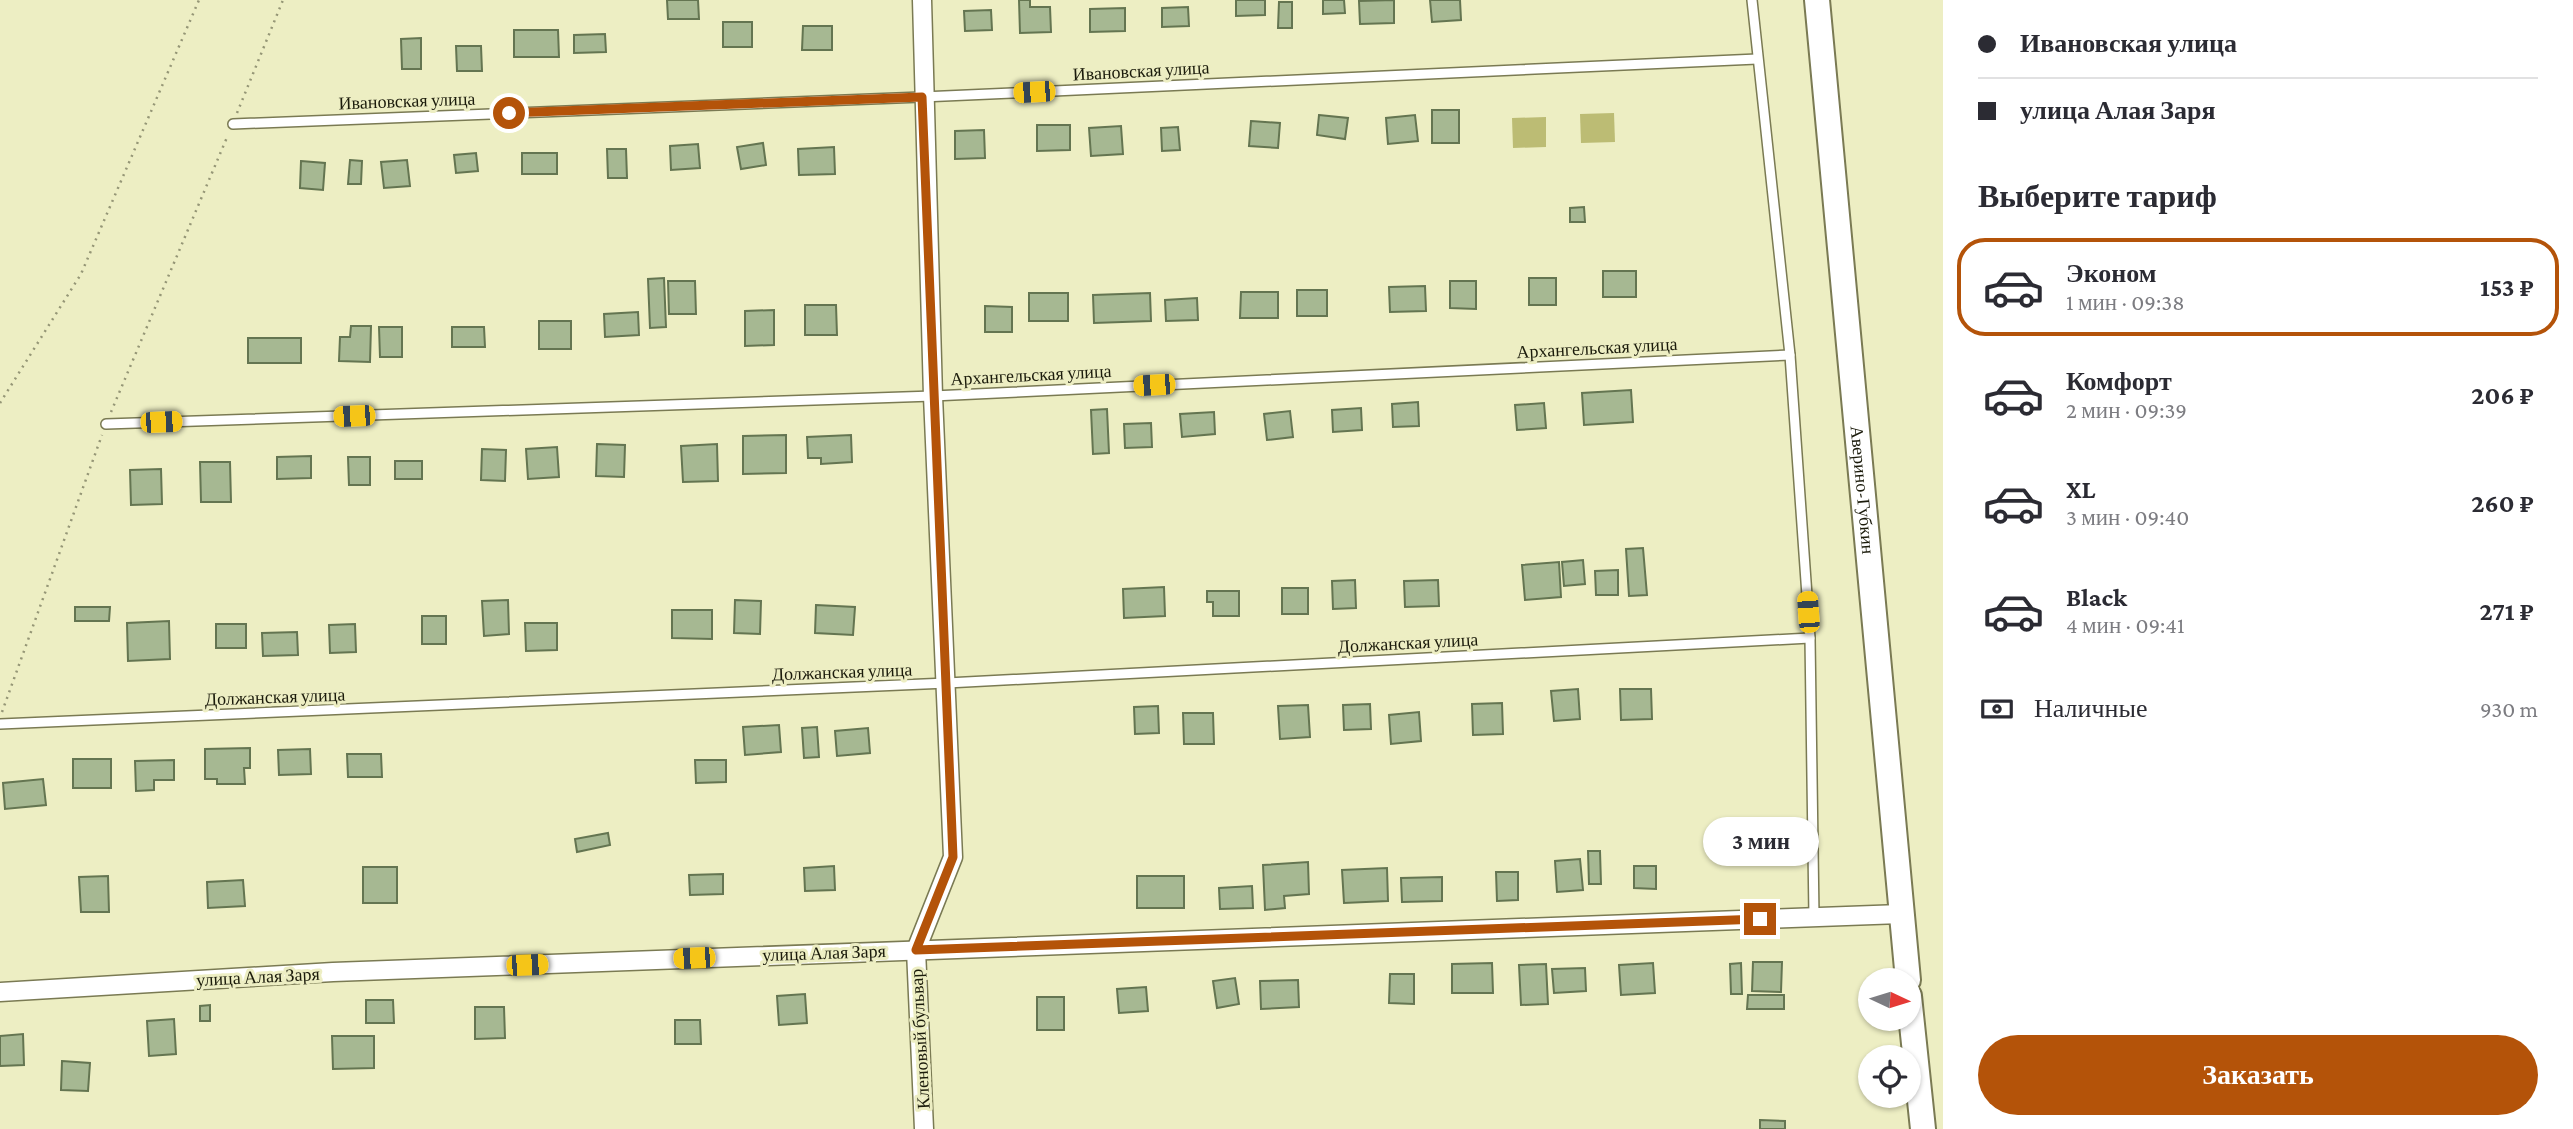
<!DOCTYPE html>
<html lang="ru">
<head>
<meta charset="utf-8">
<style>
  body { margin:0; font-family:"Crimson Pro",serif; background:#f7f7f7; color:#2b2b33; height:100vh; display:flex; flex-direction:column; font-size:26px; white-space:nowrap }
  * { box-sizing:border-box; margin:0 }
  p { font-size:23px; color:#7c7c81 }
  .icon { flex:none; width:38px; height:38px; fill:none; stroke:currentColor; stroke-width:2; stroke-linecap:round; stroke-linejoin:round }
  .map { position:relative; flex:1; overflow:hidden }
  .side { display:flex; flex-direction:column; background:#fff; width:630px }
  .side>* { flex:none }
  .top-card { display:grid; align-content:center; height:154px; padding:0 35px; background:#fff }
  .needle { width:46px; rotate:94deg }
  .controls { position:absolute; left:1858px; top:968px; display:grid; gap:14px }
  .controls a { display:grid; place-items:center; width:63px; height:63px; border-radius:50%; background:#fff; box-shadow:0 2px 5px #0004; font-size:35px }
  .end { position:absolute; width:32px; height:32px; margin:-16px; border:9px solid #b45309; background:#fff; box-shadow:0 0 0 4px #fff }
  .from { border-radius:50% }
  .bubble { position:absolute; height:49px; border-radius:24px; background:#fff; box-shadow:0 2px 5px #0004; font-size:23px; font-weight:700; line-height:49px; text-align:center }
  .car { position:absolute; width:21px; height:42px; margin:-21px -10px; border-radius:9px; box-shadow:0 0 5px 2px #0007; background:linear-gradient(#f5c518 24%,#345 0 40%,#f5c518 0 76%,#345 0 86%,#f5c518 0) }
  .top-card b { display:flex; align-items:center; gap:24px; height:66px; font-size:26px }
  .top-card b+b { border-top:2px solid #e1e1e2 }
  .top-card i { width:18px; height:18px; background:#2b2b33 }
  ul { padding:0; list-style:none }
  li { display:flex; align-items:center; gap:21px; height:98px; margin:0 14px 10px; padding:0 21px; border:4px solid transparent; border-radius:28px }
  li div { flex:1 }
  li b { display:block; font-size:26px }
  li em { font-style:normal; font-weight:700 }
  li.selected { border-color:#b45309 }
  li>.icon { width:63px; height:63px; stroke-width:1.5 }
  h2 { padding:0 35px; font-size:32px; line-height:84px }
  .pay { display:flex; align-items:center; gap:18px; height:77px; padding:0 35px; font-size:26px }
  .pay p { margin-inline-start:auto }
  .button { display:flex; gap:14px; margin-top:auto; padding:14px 35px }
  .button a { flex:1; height:80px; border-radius:42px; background:#b45309; color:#fff; font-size:28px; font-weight:700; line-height:80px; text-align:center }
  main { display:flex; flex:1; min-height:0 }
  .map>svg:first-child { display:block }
</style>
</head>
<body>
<main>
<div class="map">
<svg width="1943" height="1129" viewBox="0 0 1943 1129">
  <rect width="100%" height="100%" fill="#edeec3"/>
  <g fill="#bcbc74">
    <path d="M1614,113L1615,142L1581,143L1580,114Z"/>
    <path d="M1546,117V147L1513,148L1512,118Z"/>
  </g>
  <g fill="#a6b892" stroke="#647551" stroke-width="2">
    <path d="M667,0H698L699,19H668Z"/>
    <path d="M1019,0H1030V7H1050L1051,32L1020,33Z"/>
    <path d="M1236,0H1265V15L1236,16Z"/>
    <path d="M1323,0H1344L1345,13L1323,14Z"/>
    <path d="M1394,0V23L1360,24L1359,1Z"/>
    <path d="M1430,0H1460L1461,20L1432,22Z"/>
    <path d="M1279,2H1292V28H1278Z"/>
    <path d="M1188,7L1189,26L1162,27V8Z"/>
    <path d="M1125,8V31L1090,32V9Z"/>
    <path d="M991,10L992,30L965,31L964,11Z"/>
    <rect x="723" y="22" width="29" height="25"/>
    <path d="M803,26H832V50H802Z"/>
    <path d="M514,30H558L559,57H514Z"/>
    <path d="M605,34L606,52L574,53V35Z"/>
    <path d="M421,38V69H402L401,39Z"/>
    <path d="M456,46H481L482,71H457Z"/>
    <rect x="1432" y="110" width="27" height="33"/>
    <path d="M1319,115L1348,118L1345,139L1317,135Z"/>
    <path d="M1415,115L1418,141L1388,144L1386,118Z"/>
    <path d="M1251,121L1280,123L1278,148L1249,146Z"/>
    <path d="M1037,125H1070V150L1037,151Z"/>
    <path d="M1121,126L1123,154L1091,156L1089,128Z"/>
    <path d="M1178,127L1180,150L1162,151L1161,128Z"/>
    <path d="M984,130L985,158L955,159V131Z"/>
    <path d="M763,143L766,165L741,169L737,147Z"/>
    <path d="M698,144L700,168L671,170L670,146Z"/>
    <path d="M834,147L835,174L799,175L798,149Z"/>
    <path d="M607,149H626L627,178H608Z"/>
    <path d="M476,153L478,171L456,173L454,155Z"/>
    <rect x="522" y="153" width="35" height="21"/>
    <path d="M350,160L362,161L361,184H348Z"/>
    <path d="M407,160L410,186L384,188L381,162Z"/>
    <path d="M301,161L325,163L323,190L300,188Z"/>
    <path d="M1584,207L1585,222H1570V208Z"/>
    <rect x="1603" y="271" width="33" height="26"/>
    <path d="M664,278L666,327L650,328L648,279Z"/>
    <rect x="1529" y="278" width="27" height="27"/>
    <path d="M668,281H695L696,314H669Z"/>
    <path d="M1450,281H1476V309L1450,308Z"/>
    <path d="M1425,286L1426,311L1390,312L1389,287Z"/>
    <rect x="1297" y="290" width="30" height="26"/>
    <path d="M1241,292H1278V318H1240Z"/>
    <rect x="1029" y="293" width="39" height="28"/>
    <path d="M1150,293L1151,321L1094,323L1093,295Z"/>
    <path d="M1197,298L1198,320L1166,321L1165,300Z"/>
    <path d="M805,305H836L837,335H805Z"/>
    <path d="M985,306L1012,307V332H985Z"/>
    <path d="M774,310V345L745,346V311Z"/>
    <path d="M638,312L639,335L605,337L604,314Z"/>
    <rect x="539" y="321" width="32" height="28"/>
    <path d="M351,326H371L370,362L339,361L340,337H350Z"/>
    <path d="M379,327H402V357H380Z"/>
    <path d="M452,327H484L485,347H452Z"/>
    <rect x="248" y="338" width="53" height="25"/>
    <path d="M1631,390L1633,422L1584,425L1582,393Z"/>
    <path d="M1418,402L1419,426L1393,427L1392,404Z"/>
    <path d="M1544,403L1546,428L1517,430L1515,405Z"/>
    <path d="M1361,408L1362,430L1333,432L1332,410Z"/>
    <path d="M1107,409L1109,453L1093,454L1091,410Z"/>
    <path d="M1290,411L1293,437L1267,440L1264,414Z"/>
    <path d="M1214,412L1215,434L1182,437L1180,414Z"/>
    <path d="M1151,423L1152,447L1125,448L1124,424Z"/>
    <path d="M786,435V473L743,474V436Z"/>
    <path d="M851,435L852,462L821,464V458H808L807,437Z"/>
    <path d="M597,444L625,445L624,477L596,476Z"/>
    <path d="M717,444L718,481L683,482L681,446Z"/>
    <path d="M557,447L559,477L528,479L526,449Z"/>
    <path d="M482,449L506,450L505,481L481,480Z"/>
    <path d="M311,456V478L277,479V457Z"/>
    <path d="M348,457H370V485H349Z"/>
    <rect x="395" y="461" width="27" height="18"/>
    <path d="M200,462H230L231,502H201Z"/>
    <path d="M161,469L162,504L131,505L130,470Z"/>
    <path d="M1643,548L1647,595L1629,596L1626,549Z"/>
    <path d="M1583,560L1585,584L1564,586L1562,562Z"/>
    <path d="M1559,562L1561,597L1525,600L1522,565Z"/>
    <path d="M1618,570V595H1596L1595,571Z"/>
    <path d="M1355,580L1356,608L1333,609L1332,581Z"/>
    <path d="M1438,580L1439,606L1405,607L1404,581Z"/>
    <path d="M1164,587L1165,616L1124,618L1123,589Z"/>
    <rect x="1282" y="588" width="26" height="26"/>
    <path d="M1207,591H1239V616H1213V602H1207Z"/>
    <path d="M508,600L509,634L484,636L482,601Z"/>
    <path d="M735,600L761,601L760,634L734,633Z"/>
    <path d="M816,605L855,607L853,635L815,633Z"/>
    <path d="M75,607H110L109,621H75Z"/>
    <path d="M672,610H712V639L672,638Z"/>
    <rect x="422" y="616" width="24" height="28"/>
    <path d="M169,621L170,659L128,661L127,623Z"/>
    <path d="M525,623H557V650L526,651Z"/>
    <rect x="216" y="624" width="30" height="24"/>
    <path d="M355,624L356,652L330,653L329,625Z"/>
    <path d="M297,632L298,655L263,656L262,633Z"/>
    <path d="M1578,689L1580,719L1554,721L1551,691Z"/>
    <path d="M1620,689H1651L1652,719L1621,720Z"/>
    <path d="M1502,703L1503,734L1473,735L1472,704Z"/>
    <path d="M1370,704L1371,729L1344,730L1343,705Z"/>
    <path d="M1308,705L1310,737L1280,739L1278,706Z"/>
    <path d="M1158,706L1159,733L1135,734L1134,707Z"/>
    <path d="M1419,712L1421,741L1391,744L1389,715Z"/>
    <path d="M1183,713H1213L1214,744H1184Z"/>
    <path d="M779,725L781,752L745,755L743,727Z"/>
    <path d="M817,727L819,757L804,758L802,728Z"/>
    <path d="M868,728L870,753L837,756L835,731Z"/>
    <path d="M250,748V768H244L245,784H217V779H205V749Z"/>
    <path d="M310,749L311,774L279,775L278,750Z"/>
    <path d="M347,754H381L382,777H348Z"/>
    <rect x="73" y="759" width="38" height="29"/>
    <path d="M174,760V780H154V790L136,791L135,761Z"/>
    <path d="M695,760H726V782L696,783Z"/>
    <path d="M43,779L46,805L5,809L3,783Z"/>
    <path d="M608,833L610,845L577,852L575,839Z"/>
    <path d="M1588,851H1600L1601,884H1589Z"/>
    <path d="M1580,859L1583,890L1557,892L1555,861Z"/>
    <path d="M1308,862L1309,894L1284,896L1285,908L1265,910L1263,865Z"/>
    <path d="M834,866L835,890L805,891L804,868Z"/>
    <path d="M1634,866H1656V889L1634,888Z"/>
    <rect x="363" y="867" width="34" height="36"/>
    <path d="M1387,868L1388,901L1344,903L1342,870Z"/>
    <path d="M1496,872H1518V900L1497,901Z"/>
    <path d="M723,874V894L690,895L689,875Z"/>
    <path d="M108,876L109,912H81L79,877Z"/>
    <rect x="1137" y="876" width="47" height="32"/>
    <path d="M1442,877V901L1402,902L1401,878Z"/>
    <path d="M243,880L245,906L208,908L207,882Z"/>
    <path d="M1252,886L1253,908L1220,909L1219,888Z"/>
    <path d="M1753,962H1782L1781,992L1752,991Z"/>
    <path d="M1492,963L1493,993H1452V964Z"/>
    <path d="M1653,963L1655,993L1621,995L1619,965Z"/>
    <path d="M1741,963L1742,994H1731L1730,964Z"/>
    <path d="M1546,964L1548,1004L1521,1005L1519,965Z"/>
    <path d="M1585,968L1586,991L1554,993L1552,969Z"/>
    <path d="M1390,974H1414V1004L1389,1003Z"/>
    <path d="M1235,978L1239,1004L1217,1008L1213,981Z"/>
    <path d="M1298,980L1299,1007L1261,1009L1260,981Z"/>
    <path d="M1146,987L1148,1011L1119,1013L1117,989Z"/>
    <path d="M805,994L807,1023L779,1025L777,996Z"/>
    <path d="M1748,995H1784V1009H1747Z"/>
    <rect x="1037" y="997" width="27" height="33"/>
    <path d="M366,1000H393L394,1023H366Z"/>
    <path d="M210,1005V1021H200V1006Z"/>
    <path d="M475,1007H504L505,1038L475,1039Z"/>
    <path d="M174,1019L176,1054L149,1056L147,1021Z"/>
    <path d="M675,1020H700L701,1044H675Z"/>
    <path d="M23,1034L24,1065L0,1066V1036Z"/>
    <path d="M332,1036H374V1068L333,1069Z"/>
    <path d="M62,1061L90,1063L88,1091L61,1090Z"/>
    <path d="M1760,1120L1785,1121V1129H1760Z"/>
  </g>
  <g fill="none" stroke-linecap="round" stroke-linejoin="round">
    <g stroke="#7a7a53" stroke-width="12">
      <g id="service">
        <path d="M1752,0L1790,355L1810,638L1814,917"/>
        <path d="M233,124L922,97L1757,59"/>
        <path d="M106,424L933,396L1790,355"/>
        <path d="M0,724L947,683L1810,638"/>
      </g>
    </g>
    <g stroke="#7a7a53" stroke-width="21">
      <g id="minor">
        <path d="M922,0L933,396L953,857L916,950L924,1129"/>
        <path d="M0,992L333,972L1901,914"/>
      </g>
    </g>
    <g stroke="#7a7a53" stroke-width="28">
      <g id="secondary">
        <path id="s1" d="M1817,0L1908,980"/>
        <path d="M1909,996L1923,1129"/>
      </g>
    </g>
    <g stroke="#959676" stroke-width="2.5" stroke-dasharray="2 5" stroke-linecap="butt">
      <path d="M237,113L283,0"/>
      <path d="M0,403L81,274L199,0"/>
      <path d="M111,412L228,135"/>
      <path d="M2,712L102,435"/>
    </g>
    <use href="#service" stroke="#fff" stroke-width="9"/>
    <use href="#minor" stroke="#fff" stroke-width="18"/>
    <use href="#secondary" stroke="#fff" stroke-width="24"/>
  </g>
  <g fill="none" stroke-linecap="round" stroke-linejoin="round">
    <path stroke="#b45309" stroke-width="9" d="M509,113L922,97L953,857L916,950L1760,919"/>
  </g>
  <g text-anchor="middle" stroke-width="6" stroke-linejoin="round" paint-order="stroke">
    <g font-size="18" fill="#1b1b0b" stroke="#edeec3">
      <text transform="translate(1141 71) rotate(-3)" y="6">Ивановская улица</text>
      <text transform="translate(407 101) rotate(-2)" y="6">Ивановская улица</text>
      <text transform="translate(1597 348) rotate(-3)" y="6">Архангельская улица</text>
      <text transform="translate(1031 375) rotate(-3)" y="6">Архангельская улица</text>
      <text dy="6" stroke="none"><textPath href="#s1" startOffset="492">Аверино-Губкин</textPath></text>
      <text transform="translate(1408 643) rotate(-3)" y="6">Должанская улица</text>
      <text transform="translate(842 672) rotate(-2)" y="6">Должанская улица</text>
      <text transform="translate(275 697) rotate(-2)" y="6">Должанская улица</text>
      <text transform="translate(824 953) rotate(-2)" y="6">улица Алая Заря</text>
      <text transform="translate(258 977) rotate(-3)" y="6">улица Алая Заря</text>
      <text transform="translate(920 1039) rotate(-93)" y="6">Кленовый бульвар</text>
    </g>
  </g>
</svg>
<div class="controls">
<a><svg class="needle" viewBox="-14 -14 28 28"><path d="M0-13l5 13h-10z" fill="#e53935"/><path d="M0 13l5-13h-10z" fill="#7c7c81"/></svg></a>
<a><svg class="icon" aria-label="locate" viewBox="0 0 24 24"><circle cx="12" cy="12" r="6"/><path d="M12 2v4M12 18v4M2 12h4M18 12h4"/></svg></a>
</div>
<i class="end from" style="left:509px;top:113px"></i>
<i class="end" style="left:1760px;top:919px"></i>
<div class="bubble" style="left:1703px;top:817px;width:116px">3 мин</div>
<i class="car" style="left:1034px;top:92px;rotate:267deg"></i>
<i class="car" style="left:1154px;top:385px;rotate:267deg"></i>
<i class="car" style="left:354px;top:416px;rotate:268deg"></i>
<i class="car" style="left:161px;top:422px;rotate:88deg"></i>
<i class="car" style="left:1808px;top:612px;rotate:356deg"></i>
<i class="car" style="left:694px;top:958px;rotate:268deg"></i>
<i class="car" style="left:527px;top:965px;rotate:88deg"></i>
</div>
<section class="side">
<div class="top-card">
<b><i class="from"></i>Ивановская улица</b>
<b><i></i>улица Алая Заря</b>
</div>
<h2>Выберите тариф</h2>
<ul>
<li class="selected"><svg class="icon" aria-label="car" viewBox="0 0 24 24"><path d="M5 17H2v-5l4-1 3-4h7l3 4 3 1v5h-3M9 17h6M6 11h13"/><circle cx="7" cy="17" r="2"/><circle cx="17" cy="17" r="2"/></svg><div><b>Эконом</b><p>1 мин · 09:38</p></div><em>153 ₽</em></li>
<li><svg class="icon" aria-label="car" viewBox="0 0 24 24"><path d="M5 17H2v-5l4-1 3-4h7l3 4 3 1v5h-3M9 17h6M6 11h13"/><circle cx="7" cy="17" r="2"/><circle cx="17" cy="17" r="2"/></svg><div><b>Комфорт</b><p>2 мин · 09:39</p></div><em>206 ₽</em></li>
<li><svg class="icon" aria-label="car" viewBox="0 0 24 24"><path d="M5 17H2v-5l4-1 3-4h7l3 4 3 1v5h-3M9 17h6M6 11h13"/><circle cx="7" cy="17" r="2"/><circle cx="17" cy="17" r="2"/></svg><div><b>XL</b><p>3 мин · 09:40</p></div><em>260 ₽</em></li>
<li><svg class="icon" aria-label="car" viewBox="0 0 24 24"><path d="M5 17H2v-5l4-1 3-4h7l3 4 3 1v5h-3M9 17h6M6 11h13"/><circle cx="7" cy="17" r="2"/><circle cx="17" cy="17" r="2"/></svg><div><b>Black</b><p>4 мин · 09:41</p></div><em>271 ₽</em></li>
</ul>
<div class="pay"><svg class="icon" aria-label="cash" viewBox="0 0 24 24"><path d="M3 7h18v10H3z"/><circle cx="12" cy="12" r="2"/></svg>Наличные<p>930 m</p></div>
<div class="button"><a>Заказать</a></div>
</section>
</main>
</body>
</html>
